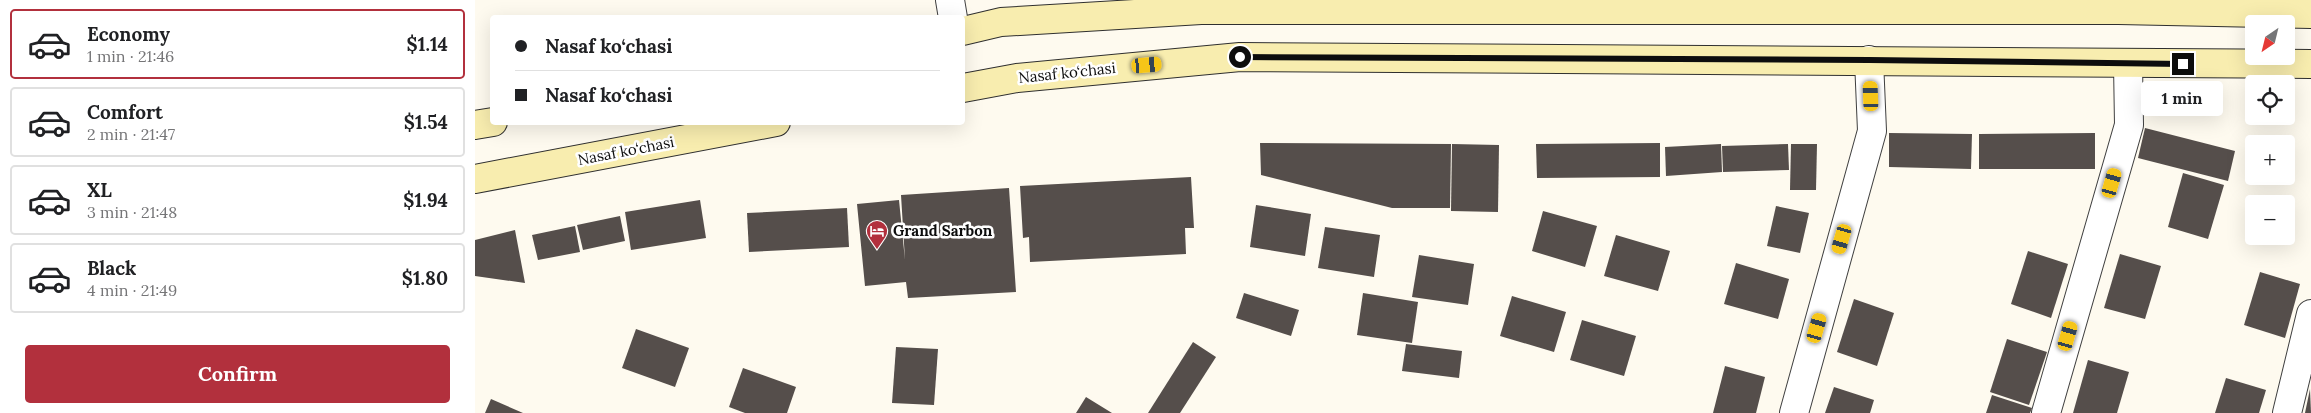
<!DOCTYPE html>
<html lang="en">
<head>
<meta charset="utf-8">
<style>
  body { margin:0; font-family:Lora,serif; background:#f2f2f2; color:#202124; height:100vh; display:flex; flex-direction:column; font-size:19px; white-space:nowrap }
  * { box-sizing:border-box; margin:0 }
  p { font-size:16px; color:#757577 }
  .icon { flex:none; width:28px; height:28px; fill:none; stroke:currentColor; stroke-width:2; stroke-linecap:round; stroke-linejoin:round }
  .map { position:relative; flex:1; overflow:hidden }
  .details { display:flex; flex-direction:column; background:#fff; width:475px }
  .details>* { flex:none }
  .top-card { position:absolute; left:15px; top:15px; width:475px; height:110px; border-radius:5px; box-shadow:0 5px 20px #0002; display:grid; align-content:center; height:110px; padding:0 25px; background:#fff }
  .needle { width:32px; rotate:215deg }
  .tools { position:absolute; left:1770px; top:15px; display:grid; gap:10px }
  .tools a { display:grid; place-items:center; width:50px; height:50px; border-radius:5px; background:#fff; box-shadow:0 5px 20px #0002; font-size:25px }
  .end { position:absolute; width:22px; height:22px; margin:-11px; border:6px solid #0d0d0d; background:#fff; box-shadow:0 0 0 2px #fff }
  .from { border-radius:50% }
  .bubble { position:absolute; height:35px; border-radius:5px; background:#fff; box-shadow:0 5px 20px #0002; font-size:16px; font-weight:700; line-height:35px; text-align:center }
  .car { position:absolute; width:15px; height:30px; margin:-15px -8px; border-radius:6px; box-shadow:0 0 4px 1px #0007; background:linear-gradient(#f5c518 24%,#345 0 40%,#f5c518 0 76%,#345 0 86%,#f5c518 0) }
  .top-card b { display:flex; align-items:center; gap:18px; height:48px; font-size:19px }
  .top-card b+b { border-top:1px solid #e0e0e0 }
  .top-card i { width:12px; height:12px; background:#202124 }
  ul { padding:9px 0 0; list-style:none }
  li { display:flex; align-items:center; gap:15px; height:70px; margin:0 10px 8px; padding:0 15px; border:2px solid #e0e0e0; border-radius:5px }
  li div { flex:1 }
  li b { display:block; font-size:19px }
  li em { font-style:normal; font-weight:700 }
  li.current { border-color:#b2303d }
  li>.icon { width:45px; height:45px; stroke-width:1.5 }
  .primary-button { display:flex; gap:10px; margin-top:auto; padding:10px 25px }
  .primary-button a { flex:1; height:58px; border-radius:5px; background:#b2303d; color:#fff; font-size:20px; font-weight:700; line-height:58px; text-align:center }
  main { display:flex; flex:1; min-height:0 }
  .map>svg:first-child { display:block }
</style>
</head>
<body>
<main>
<section class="details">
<ul>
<li class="current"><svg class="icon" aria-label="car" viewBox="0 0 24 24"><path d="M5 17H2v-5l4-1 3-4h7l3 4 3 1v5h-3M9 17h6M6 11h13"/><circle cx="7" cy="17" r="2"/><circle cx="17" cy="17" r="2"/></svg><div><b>Economy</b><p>1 min · 21:46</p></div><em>$1.14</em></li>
<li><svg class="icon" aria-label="car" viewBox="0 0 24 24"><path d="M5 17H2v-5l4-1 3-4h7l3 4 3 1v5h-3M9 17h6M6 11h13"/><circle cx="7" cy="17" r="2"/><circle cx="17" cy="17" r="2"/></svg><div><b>Comfort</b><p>2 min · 21:47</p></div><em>$1.54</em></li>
<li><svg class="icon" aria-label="car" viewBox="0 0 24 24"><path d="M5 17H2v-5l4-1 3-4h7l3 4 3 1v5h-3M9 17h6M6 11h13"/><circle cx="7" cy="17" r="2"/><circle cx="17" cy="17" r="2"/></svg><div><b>XL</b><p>3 min · 21:48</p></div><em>$1.94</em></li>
<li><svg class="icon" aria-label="car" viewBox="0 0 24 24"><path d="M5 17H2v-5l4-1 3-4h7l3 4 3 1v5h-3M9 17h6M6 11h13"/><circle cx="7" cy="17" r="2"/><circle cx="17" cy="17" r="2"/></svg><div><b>Black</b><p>4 min · 21:49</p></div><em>$1.80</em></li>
</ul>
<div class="primary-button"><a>Confirm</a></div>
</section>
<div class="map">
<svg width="1836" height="413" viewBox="0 0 1836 413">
  <rect width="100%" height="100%" fill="#fefaef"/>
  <g fill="#554e4b">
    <path d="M1670,128L1760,151L1753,181L1663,158Z"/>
    <path d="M1414,133L1497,134L1496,169L1414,167Z"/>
    <path d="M1620,133V169H1504V134Z"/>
    <path d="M785,143L976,144L975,208H917L786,175Z"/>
    <path d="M1185,143V177L1062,178L1061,144Z"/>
    <path d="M977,144L1024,145L1023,212L976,211Z"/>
    <path d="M1246,144L1247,172L1191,176L1190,147Z"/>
    <path d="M1313,144L1314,170L1248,172L1247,146Z"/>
    <path d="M1316,144H1342L1341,190H1315Z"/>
    <path d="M1708,173L1749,185L1733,239L1693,227Z"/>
    <path d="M716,177L719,228H710L711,254L555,262L554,237L548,238L545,186Z"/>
    <path d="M534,188L541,292L433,298L431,282L390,286L382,204L424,200L430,260L426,195Z"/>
    <path d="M225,200L231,238L156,250L150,212Z"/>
    <path d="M781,205L836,214L830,256L775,247Z"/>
    <path d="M1301,206L1334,213L1325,253L1292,246Z"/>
    <path d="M372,208L374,247L274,252L272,213Z"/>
    <path d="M1068,211L1122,226L1110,267L1057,251Z"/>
    <path d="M145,216L150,241L108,250L102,225Z"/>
    <path d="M100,226L105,252L63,260L57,235Z"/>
    <path d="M850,227L905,235L899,277L843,268Z"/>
    <path d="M40,230L50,283L0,276V240Z"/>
    <path d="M1141,235L1195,251L1183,291L1129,276Z"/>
    <path d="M1553,251L1593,264L1576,318L1536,304Z"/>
    <path d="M1645,254L1686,266L1670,319L1629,308Z"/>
    <path d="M944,255L999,264L993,305L937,297Z"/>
    <path d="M1261,263L1314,279L1303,319L1249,304Z"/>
    <path d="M1785,272L1825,284L1810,338L1769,325Z"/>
    <path d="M769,293L824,310L816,336L761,318Z"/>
    <path d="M888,293L943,302L937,343L882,335Z"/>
    <path d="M1037,296L1091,312L1079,352L1025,336Z"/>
    <path d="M1379,299L1419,313L1402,366L1362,352Z"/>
    <path d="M1107,320L1161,336L1149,376L1095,360Z"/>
    <path d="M161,329L214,348L200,387L147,368Z"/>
    <path d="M1532,339L1572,352L1554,405L1515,392Z"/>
    <path d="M718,342L741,357L705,413H673Z"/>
    <path d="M931,344L987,351L984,378L927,371Z"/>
    <path d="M421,347L463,349L459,405L417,403Z"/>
    <path d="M1613,360L1654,372L1642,413H1598Z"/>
    <path d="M1250,366L1290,377L1281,413H1238Z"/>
    <path d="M268,368L321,387L312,413H270L254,407Z"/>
    <path d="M1751,378L1791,390L1784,413H1740Z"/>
    <path d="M1359,387L1399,400L1395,413H1350Z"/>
    <path d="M1835,389L1836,413H1830Z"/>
    <path d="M1517,395L1557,408L1555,413H1511Z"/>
    <path d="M611,397L637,413H601Z"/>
    <path d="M16,399L48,413H10Z"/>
  </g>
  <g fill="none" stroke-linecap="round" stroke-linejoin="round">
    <g stroke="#404040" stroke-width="30">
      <g id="street">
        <path d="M475,0L478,18"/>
        <path d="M1319,413L1397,131L1394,60"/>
        <path d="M1571,413L1654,125L1653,64"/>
        <path d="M1812,413L1836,314"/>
      </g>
    </g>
    <g stroke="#2f2f2f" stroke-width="30">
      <g id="secondary">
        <path d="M488,31L526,22L726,10H1643L1836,14"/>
        <path d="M488,88L542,78L765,57L1836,64"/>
        <path d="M0,125L18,122"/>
        <path d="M0,179L301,122"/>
      </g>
    </g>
    <use href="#street" stroke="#fff" stroke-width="28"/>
    <use href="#secondary" stroke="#f8edaf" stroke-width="28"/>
  </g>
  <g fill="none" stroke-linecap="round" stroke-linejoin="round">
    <path stroke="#0d0d0d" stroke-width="6" d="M765,57L1394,60L1708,64"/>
  </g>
  <defs>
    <g id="hotel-pin" transform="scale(1.125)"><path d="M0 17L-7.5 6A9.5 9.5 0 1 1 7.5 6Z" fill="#b2303d" stroke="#fff"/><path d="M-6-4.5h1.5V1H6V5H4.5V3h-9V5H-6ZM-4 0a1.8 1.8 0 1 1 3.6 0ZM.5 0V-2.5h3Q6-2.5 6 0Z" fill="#fff"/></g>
  </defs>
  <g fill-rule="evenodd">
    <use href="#hotel-pin" x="402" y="231"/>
  </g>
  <g text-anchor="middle" stroke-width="5" stroke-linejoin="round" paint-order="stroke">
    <g font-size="15" fill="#0d0d0d" stroke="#fff">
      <text transform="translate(592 73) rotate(-6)" y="5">Nasaf ko‘chasi</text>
      <text transform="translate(151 151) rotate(-11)" y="5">Nasaf ko‘chasi</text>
    </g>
    <g font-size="15" font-weight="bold" fill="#0d0d0d" stroke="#fff" text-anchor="start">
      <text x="418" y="236">Grand Sarbon</text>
    </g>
  </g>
</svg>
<div class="tools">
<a><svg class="needle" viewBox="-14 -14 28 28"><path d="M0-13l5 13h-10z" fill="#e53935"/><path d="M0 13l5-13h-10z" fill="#757577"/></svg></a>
<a><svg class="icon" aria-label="locate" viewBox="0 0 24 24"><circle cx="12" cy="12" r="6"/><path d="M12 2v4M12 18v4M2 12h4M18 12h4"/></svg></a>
<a>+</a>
<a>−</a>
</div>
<i class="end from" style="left:765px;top:57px"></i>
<i class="end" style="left:1708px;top:64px"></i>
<div class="bubble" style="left:1666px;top:81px;width:82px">1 min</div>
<i class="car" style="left:672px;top:65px;rotate:85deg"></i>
<i class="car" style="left:1396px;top:96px;rotate:358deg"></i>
<i class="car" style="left:1637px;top:183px;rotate:16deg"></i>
<i class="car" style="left:1367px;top:239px;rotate:196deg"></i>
<i class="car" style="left:1342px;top:328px;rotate:16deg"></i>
<i class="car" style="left:1593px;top:336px;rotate:16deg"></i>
<div class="top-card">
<b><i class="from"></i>Nasaf ko‘chasi</b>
<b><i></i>Nasaf ko‘chasi</b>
</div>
</div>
</main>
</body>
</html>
